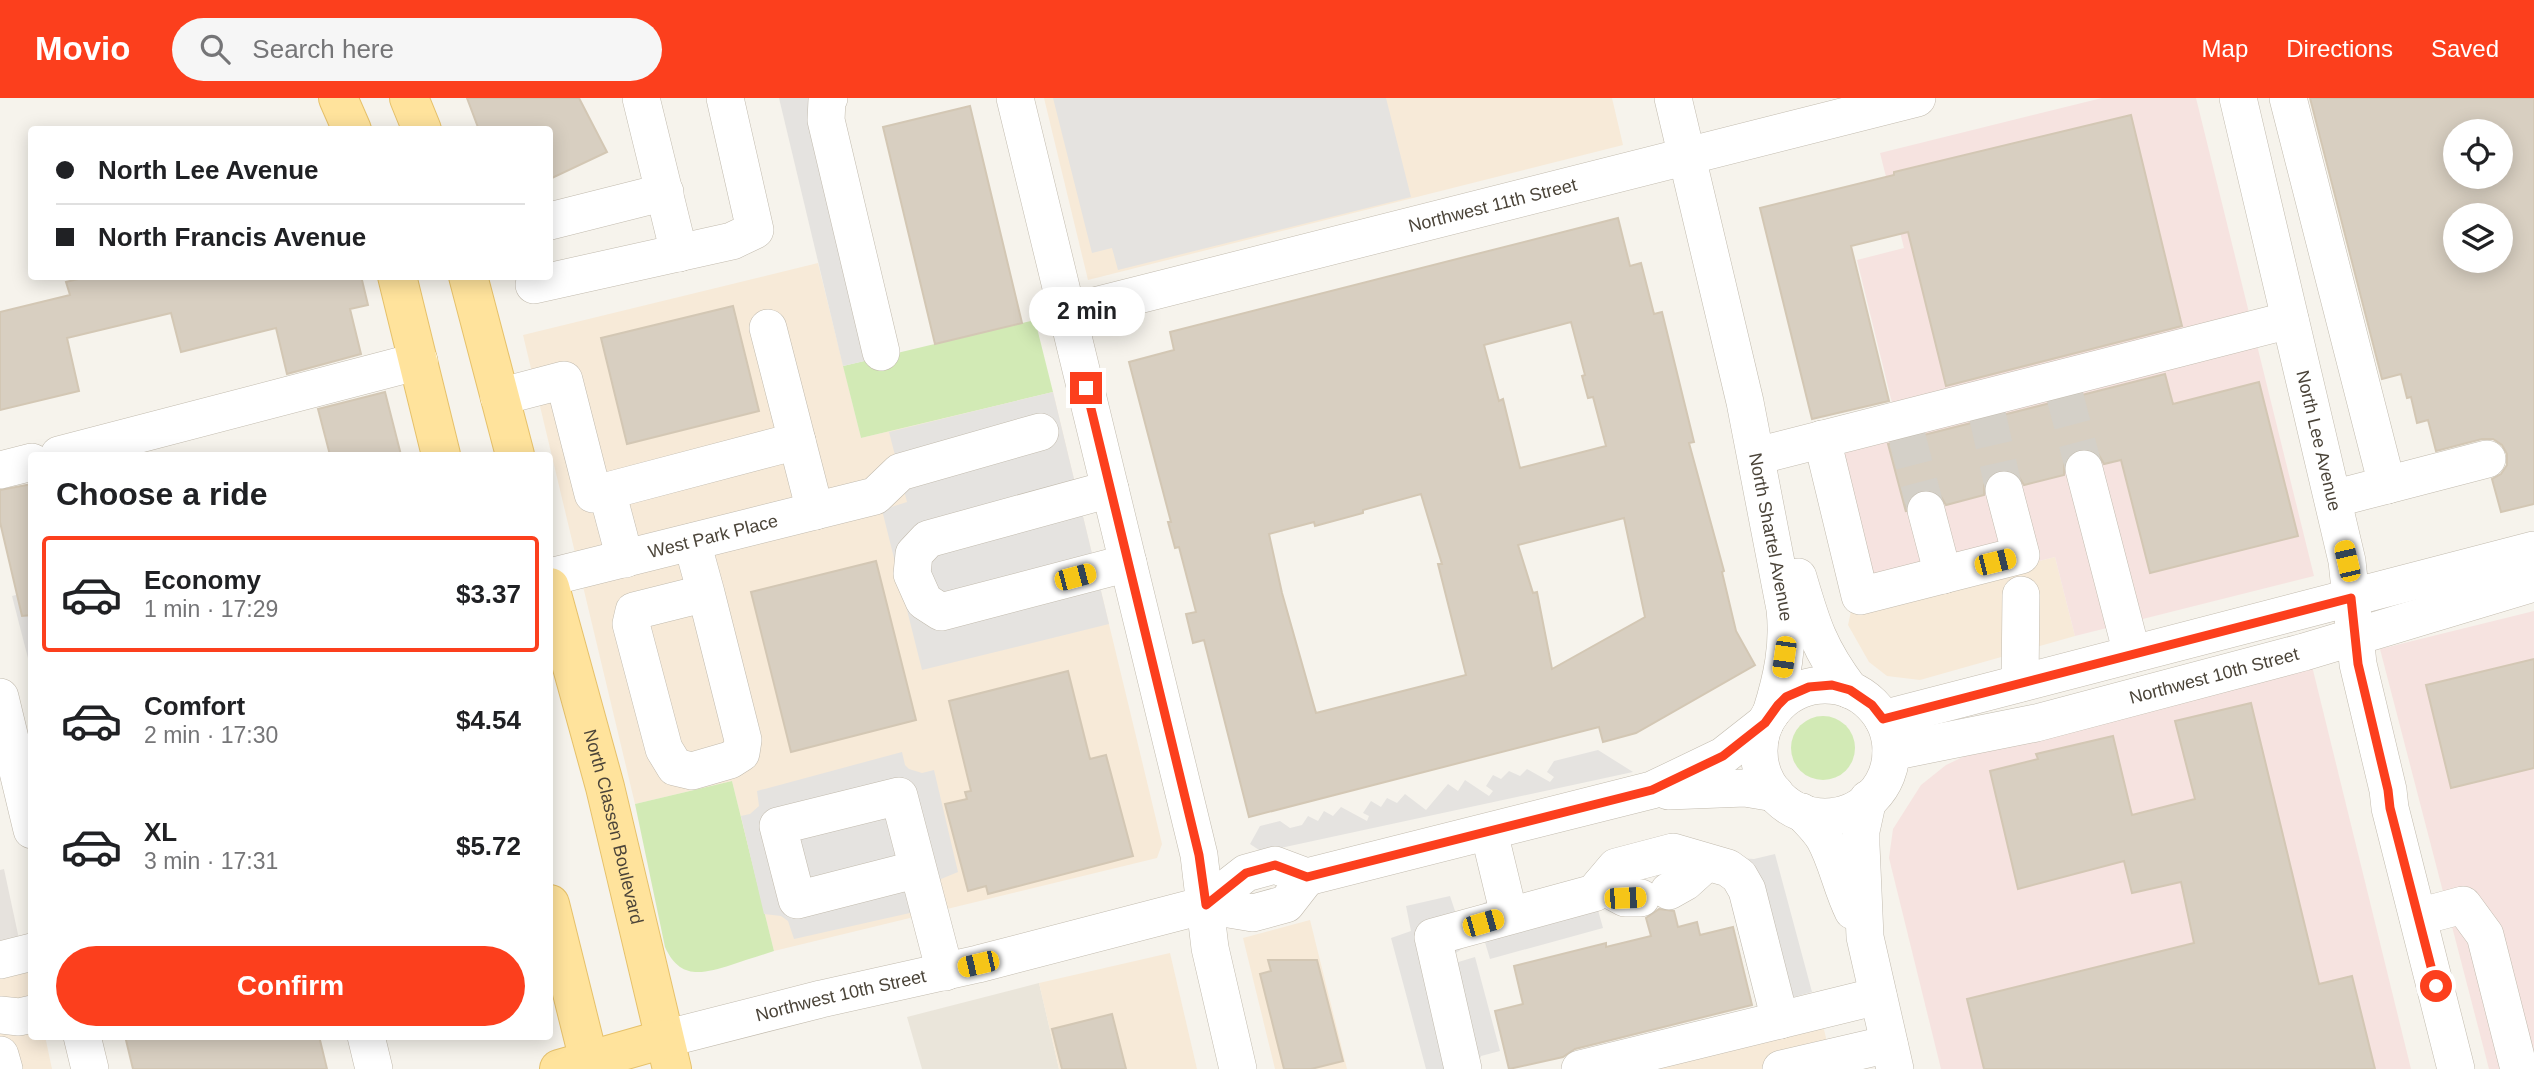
<!DOCTYPE html>
<html lang="en">
<head>
<meta charset="utf-8">
<style>
  body { margin:0; font-family:Helvetica,sans-serif; background:#f6f6f6; color:#202124; height:100vh; display:flex; flex-direction:column; font-size:26px; white-space:nowrap }
  * { box-sizing:border-box; margin:0 }
  p { font-size:23px; color:#757577 }
  .icon { flex:none; width:38px; height:38px; fill:none; stroke:currentColor; stroke-width:2; stroke-linecap:round; stroke-linejoin:round }
  .map { position:relative; flex:1; overflow:hidden }
  .side { position:absolute; left:28px; top:354px; width:525px; height:588px; display:flex; flex-direction:column; background:#fff; border-radius:7px; box-shadow:0 4px 18px #0003 }
  .side>* { flex:none }
  .hud { position:absolute; left:28px; top:28px; width:525px; height:154px; border-radius:7px; box-shadow:0 4px 18px #0003; display:grid; align-content:center; height:154px; padding:0 28px; background:#fff }
  .controls { position:absolute; left:2443px; top:21px; display:grid; gap:14px }
  .controls a { display:grid; place-items:center; width:70px; height:70px; border-radius:50%; background:#fff; box-shadow:0 4px 18px #0003; font-size:35px }
  .end { position:absolute; width:32px; height:32px; margin:-16px; border:9px solid #fc3f1d; background:#fff; box-shadow:0 0 0 4px #fff }
  .from { border-radius:50% }
  .bubble { position:absolute; height:49px; border-radius:24px; background:#fff; box-shadow:0 4px 18px #0003; font-size:23px; font-weight:800; line-height:49px; text-align:center }
  .car { position:absolute; width:21px; height:42px; margin:-21px -10px; border-radius:9px; box-shadow:0 0 5px 2px #0007; background:linear-gradient(#f5c518 24%,#345 0 40%,#f5c518 0 76%,#345 0 86%,#f5c518 0) }
  .hud b { display:flex; align-items:center; gap:24px; height:66px; font-size:26px }
  .hud b+b { border-top:2px solid #e0e0e0 }
  .hud i { width:18px; height:18px; background:#202124 }
  ul { padding:0; list-style:none }
  li { display:flex; align-items:center; gap:21px; height:116px; margin:0 14px 10px; padding:0 14px; border:4px solid transparent; border-radius:7px }
  li div { flex:1 }
  li b { display:block; font-size:26px }
  li em { font-style:normal; font-weight:800 }
  li.current { border-color:#fc3f1d }
  li>.icon { width:63px; height:63px; stroke-width:1.5 }
  h2 { padding:0 28px; font-size:32px; line-height:84px }
  .cta { display:flex; gap:14px; margin-top:auto; padding:14px 28px }
  .cta a { flex:1; height:80px; border-radius:42px; background:#fc3f1d; color:#fff; font-size:28px; font-weight:800; line-height:80px; text-align:center }
  header { display:flex; align-items:center; gap:42px; box-sizing:border-box; height:98px; padding:0 35px; background:#fc3f1d; color:#fff }
  header strong { font-size:33px }
  nav { display:flex; gap:38px; margin-inline-start:auto; font-size:24px }
  .search { width:490px; height:63px; background:#f6f6f6; display:flex; align-items:center; gap:18px; box-sizing:border-box; padding:0 24px; border-radius:38px; color:#757577; font-size:26px }
  .map>svg:first-child { display:block }
</style>
</head>
<body>
<header>
<strong>Movio</strong>
<div class="search"><svg class="icon" aria-label="search" viewBox="0 0 24 24"><circle cx="10" cy="10" r="6"/><path d="M15 15l6 6"/></svg>Search here</div>
<nav><a>Map</a><a>Directions</a><a>Saved</a></nav>
</header>
<div class="map">
<svg width="2534" height="971" viewBox="0 0 2534 971">
  <rect width="100%" height="100%" fill="#f6f3ec"/>
  <path fill="#eae5da" d="M1039,885L1059,971H922L907,919Z"/>
  <g fill="#f7ead8">
    <path d="M1044,0H1612L1623,47L1088,182Z"/>
    <path d="M818,165L861,340L1053,294L1162,746L1157,760L774,853L732,683L635,706L523,237Z"/>
    <path d="M2055,459L2075,538L1920,582L1887,578L1869,564L1848,527L1852,509Z"/>
    <path d="M1310,822L1347,971H1275L1243,840Z"/>
    <path d="M1170,855L1197,971H1059L1039,885Z"/>
    <path d="M28,867L32,883V938H45L52,971H0V874Z"/>
    <path d="M1822,924L1834,971H1637Z"/>
  </g>
  <path fill="#e6e2dd" d="M4,771L19,841L0,844V772Z"/>
  <g fill="#f6e3e0">
    <path d="M2102,0H2196L2314,478L2075,538L2055,459L1852,509L1807,327L1892,305L1857,162L1904,150L1880,55Z"/>
    <path d="M2534,513V971H2489L2380,551Z"/>
    <path d="M2312,568L2411,971H1941L1889,760L1893,731L1921,687L1946,667L1982,650Z"/>
  </g>
  <g fill="#d2eab5">
    <path d="M1035,222L1053,294L861,340L843,268Z"/>
    <circle cx="1823" cy="650" r="32"/>
    <path d="M732,683L774,853C759,858 745,862 731,867C702,876 680,882 665,849L635,706Z"/>
  </g>
  <g fill="#e5e3e0">
    <path d="M779,0H838L900,255L843,268Z"/>
    <path d="M1053,0H1386L1411,99L1118,172L1112,150L1092,155Z"/>
    <path d="M1053,294L1109,526L922,572L882,412L907,404L889,334Z"/>
    <path d="M31,493V568H30L12,498Z"/>
    <path d="M1598,652L1633,674L1262,754L1250,746L1260,728L1280,723L1290,730L1302,727L1308,718L1318,723L1324,713L1333,718L1341,709L1367,723L1369,718L1363,715L1371,703L1381,709L1387,700L1397,705L1405,696L1426,712L1448,686L1458,693L1465,682L1489,698L1493,693L1486,688L1493,677L1501,681L1509,673L1520,678L1527,671L1550,684L1554,679L1547,674L1554,663Z"/>
    <path d="M902,654L905,667L909,671L922,675L934,672L958,774L941,781L938,787L941,808L794,841L788,823L781,818L764,816L741,718L750,716L759,708L757,693Z"/>
    <path d="M1775,756L1812,894L1757,909L1726,786L1737,760L1754,761Z"/>
    <path d="M1589,780L1603,830L1490,861L1484,841H1475L1452,858L1455,865L1475,859L1500,953L1481,958L1479,964L1481,971H1426L1391,840L1411,833L1406,808L1450,798L1456,816L1464,817L1487,803Z"/>
  </g>
  <g fill="#d8cfc1" stroke="#d3c7b4" stroke-width="2" fill-rule="evenodd">
    <path d="M467,0H579L607,54L550,81V32H479Z"/>
    <path d="M2310,0H2534V406L2501,414L2492,381L2501,376L2507,367V356L2502,347L2493,341H2482L2436,353L2428,322L2417,325L2411,299L2407,300L2401,276L2382,281ZM2455,33H2501V79H2455ZM2455,117H2501V163H2455Z"/>
    <path d="M970,8L1022,225L935,246L883,29Z"/>
    <path d="M2131,17L2182,228L1946,288L1908,134L1851,148L1889,303L1812,321L1760,110L1894,77V74Z"/>
    <path d="M1618,120L1630,168L1641,165L1654,216L1662,214L1694,344L1689,345L1724,473L1722,474L1736,533L1755,567L1636,635L1603,644L1599,629L1249,719L1204,542L1193,545L1186,516L1196,514L1179,449L1175,450L1168,424H1171L1129,264L1174,252L1170,234ZM1571,224L1585,277L1582,278L1588,300L1593,299L1606,348L1520,370L1503,301L1499,303L1484,247ZM1421,396L1442,466H1438L1466,577L1316,615L1282,495L1269,436L1314,424L1315,428L1363,415V412ZM1624,420L1645,519L1552,571L1537,494L1533,495L1518,447Z"/>
    <path d="M90,178H361L368,207L350,211L361,256L287,276L276,230L181,254L171,215L67,240L79,293L0,312V214L70,197L66,184Z"/>
    <path d="M733,208L759,313L627,346L601,240Z"/>
    <path d="M2165,276L2173,306L2259,284L2298,438L2150,475L2121,362L2104,366L2099,357L2089,351H2078L2069,357L2064,366V377L2024,387L2018,377L2009,372H1999L1989,378L1984,387V397L1946,407L1940,397L1932,392H1920L1911,398L1906,406V414L1888,346Z"/>
    <path d="M385,294L401,357H330L318,311Z"/>
    <path d="M32,386V517L22,518L0,424V392Z"/>
    <path d="M876,463L916,622L791,654L751,494Z"/>
    <path d="M2534,561V670L2451,690L2426,587Z"/>
    <path d="M1068,573L1090,661L1106,657L1133,758L988,796L986,788L968,793L945,706L967,701L965,694L971,693L949,603Z"/>
    <path d="M2251,605L2319,886L2352,878L2375,971H1984L1967,901L2194,845L2181,784L2132,795L2124,763L2018,791L1990,673L2038,661L2036,656L2113,638L2132,717L2195,701L2175,623Z"/>
    <path d="M1659,811L1674,813L1678,829L1697,824L1700,837L1733,829L1752,907L1575,951L1563,959L1509,971L1495,913L1523,906L1514,868L1606,845V849L1651,838L1646,820Z"/>
    <path d="M1268,862H1317L1343,963L1311,971H1284L1260,876L1271,873Z"/>
    <path d="M1112,916L1126,971H1062L1052,931Z"/>
    <path d="M125,938H319L327,971H133Z"/>
  </g>
  <g fill="none" stroke-linecap="round" stroke-linejoin="round">
    <g stroke="#d4d0c8" stroke-width="37" stroke-dasharray="37 18" stroke-linecap="butt">
      <path d="M2063,291L2084,371"/>
      <path d="M1986,311L2004,392"/>
      <path d="M1905,331L1926,412"/>
    </g>
    <g stroke="#c2bbae" stroke-width="38">
      <g id="minor">
        <path d="M641,0L679,155"/>
        <path d="M829,0L827,2L826,22L881,254"/>
        <path d="M1015,0L1199,757L1210,850L1238,971"/>
        <path id="s1" d="M1673,0L1745,304L1785,511C1789,548 1782,580 1771,615"/>
        <path id="s2" d="M2238,0L2347,463L2358,566L2388,692L2390,710L2456,971"/>
        <path d="M2288,0L2387,387L2333,401"/>
        <path d="M550,123L665,94"/>
        <path d="M534,187L732,143L755,132L725,0"/>
        <path id="s3" d="M1067,215L1917,0"/>
        <path d="M499,299L564,282L593,396L607,393L797,343L768,230"/>
        <path d="M1822,341L1860,498L2021,457L2004,392"/>
        <path d="M797,343L815,413"/>
        <path d="M59,357L419,263"/>
        <path d="M1761,357L2290,222"/>
        <path d="M2084,371L2132,556"/>
        <path d="M0,372L32,364"/>
        <path d="M2387,387L2487,361"/>
        <path d="M1110,391L928,441L914,456L912,476L924,503L941,514L1128,465"/>
        <path d="M607,393L625,461"/>
        <path d="M1926,412L1943,477"/>
        <path d="M692,444L706,495L634,513L631,526L664,651L675,669L692,673L730,662L741,655L743,642L706,495"/>
        <path id="s4" d="M550,479L875,398L900,374L1040,334"/>
        <path d="M1798,479C1812,527 1819,551 1850,592"/>
        <path d="M2020,585L2021,497"/>
        <circle cx="1825" cy="653" r="66"/>
        <path d="M0,599L32,732"/>
        <path d="M1883,621L2534,452"/>
        <path id="s5" d="M1891,654L2036,625L2304,554L2534,485"/>
        <path d="M1668,693L1745,690L1775,695"/>
        <path d="M1868,701L1861,733V747L1865,839L1895,971"/>
        <path d="M1802,714C1809,722 1818,730 1824,740C1837,763 1841,789 1853,813"/>
        <path d="M1489,734L1509,817"/>
        <path d="M918,771L797,802L778,728L899,698L945,874"/>
        <path d="M1601,787L1625,800H1641"/>
        <path d="M1669,793L1685,784L1706,765"/>
        <path d="M1205,807L1246,775L1275,767L1307,779L1652,692L1723,658L1765,625"/>
        <path d="M2418,819L2463,807L2485,837L2519,971"/>
        <path d="M0,862L32,854"/>
        <path d="M0,917L19,919L32,916"/>
        <path d="M82,938L90,971"/>
        <path d="M366,938L374,971"/>
        <path id="s6" d="M664,941L821,901L978,866L1205,807L1253,815L1286,806L1307,779"/>
        <path d="M0,957L4,971"/>
        <path d="M1463,971L1433,839L1594,795L1616,769L1673,754L1728,770L1739,778L1747,792L1780,922"/>
        <path d="M1580,971L1878,898"/>
        <path d="M1781,971L1889,946"/>
      </g>
    </g>
    <g stroke="#e6c16a" stroke-width="40">
      <g id="major">
        <path d="M338,0L352,32"/>
        <path d="M409,0L422,32"/>
        <path d="M397,178L441,357"/>
        <path d="M468,178L515,357"/>
        <path id="s7" d="M550,489L605,689L672,971"/>
        <path d="M550,806L591,971"/>
        <path d="M559,971L664,941"/>
      </g>
    </g>
    <use href="#minor" stroke="#fff" stroke-width="37"/>
    <use href="#major" stroke="#ffe39c" stroke-width="38"/>
  </g>
  <g fill="none" stroke-linecap="round" stroke-linejoin="round">
    <path stroke="#fc3f1d" stroke-width="9" d="M1086,290L1199,757L1206,807L1246,775L1275,767L1307,779L1652,692L1723,658L1765,625L1778,607L1786,599L1809,589L1832,587L1850,592L1872,607L1883,621L2351,500L2358,566L2388,692L2390,710L2436,888"/>
  </g>
  <g text-anchor="middle" stroke-width="7" stroke-linejoin="round" paint-order="stroke">
    <g font-size="18" fill="#4b4439" stroke="#fff">
      <text dy="6" stroke="none"><textPath href="#s3" startOffset="439">Northwest 11th Street</textPath></text>
      <text dy="6" stroke="none"><textPath href="#s2" startOffset="352">North Lee Avenue</textPath></text>
      <text dy="6" stroke="none"><textPath href="#s4" startOffset="168">West Park Place</textPath></text>
      <text dy="6" stroke="none"><textPath href="#s1" startOffset="450">North Shartel Avenue</textPath></text>
      <text dy="6" stroke="none"><textPath href="#s5" startOffset="332">Northwest 10th Street</textPath></text>
      <text dy="6" stroke="none"><textPath href="#s7" startOffset="248">North Classen Boulevard</textPath></text>
      <text dy="6" stroke="none"><textPath href="#s6" startOffset="182">Northwest 10th Street</textPath></text>
    </g>
  </g>
</svg>
<div class="controls">
<a><svg class="icon" aria-label="locate" viewBox="0 0 24 24"><circle cx="12" cy="12" r="6"/><path d="M12 2v4M12 18v4M2 12h4M18 12h4"/></svg></a>
<a><svg class="icon" aria-label="layers" viewBox="0 0 24 24"><path d="M12 4l9 5-9 5-9-5zM3 14l9 5 9-5"/></svg></a>
</div>
<i class="end from" style="left:2436px;top:888px"></i>
<i class="end" style="left:1086px;top:290px"></i>
<div class="bubble" style="left:1029px;top:189px;width:116px">2 min</div>
<i class="car" style="left:2347px;top:463px;rotate:347deg"></i>
<i class="car" style="left:1995px;top:464px;rotate:76deg"></i>
<i class="car" style="left:1075px;top:479px;rotate:75deg"></i>
<i class="car" style="left:1784px;top:559px;rotate:188deg"></i>
<i class="car" style="left:1625px;top:800px;rotate:88deg"></i>
<i class="car" style="left:1483px;top:825px;rotate:74deg"></i>
<i class="car" style="left:978px;top:866px;rotate:257deg"></i>
<div class="hud">
<b><i class="from"></i>North Lee Avenue</b>
<b><i></i>North Francis Avenue</b>
</div>
<section class="side">
<h2>Choose a ride</h2>
<ul>
<li class="current"><svg class="icon" aria-label="car" viewBox="0 0 24 24"><path d="M5 17H2v-5l4-1 3-4h7l3 4 3 1v5h-3M9 17h6M6 11h13"/><circle cx="7" cy="17" r="2"/><circle cx="17" cy="17" r="2"/></svg><div><b>Economy</b><p>1 min · 17:29</p></div><em>$3.37</em></li>
<li><svg class="icon" aria-label="car" viewBox="0 0 24 24"><path d="M5 17H2v-5l4-1 3-4h7l3 4 3 1v5h-3M9 17h6M6 11h13"/><circle cx="7" cy="17" r="2"/><circle cx="17" cy="17" r="2"/></svg><div><b>Comfort</b><p>2 min · 17:30</p></div><em>$4.54</em></li>
<li><svg class="icon" aria-label="car" viewBox="0 0 24 24"><path d="M5 17H2v-5l4-1 3-4h7l3 4 3 1v5h-3M9 17h6M6 11h13"/><circle cx="7" cy="17" r="2"/><circle cx="17" cy="17" r="2"/></svg><div><b>XL</b><p>3 min · 17:31</p></div><em>$5.72</em></li>
</ul>
<div class="cta"><a>Confirm</a></div>
</section>
</div>
</body>
</html>
